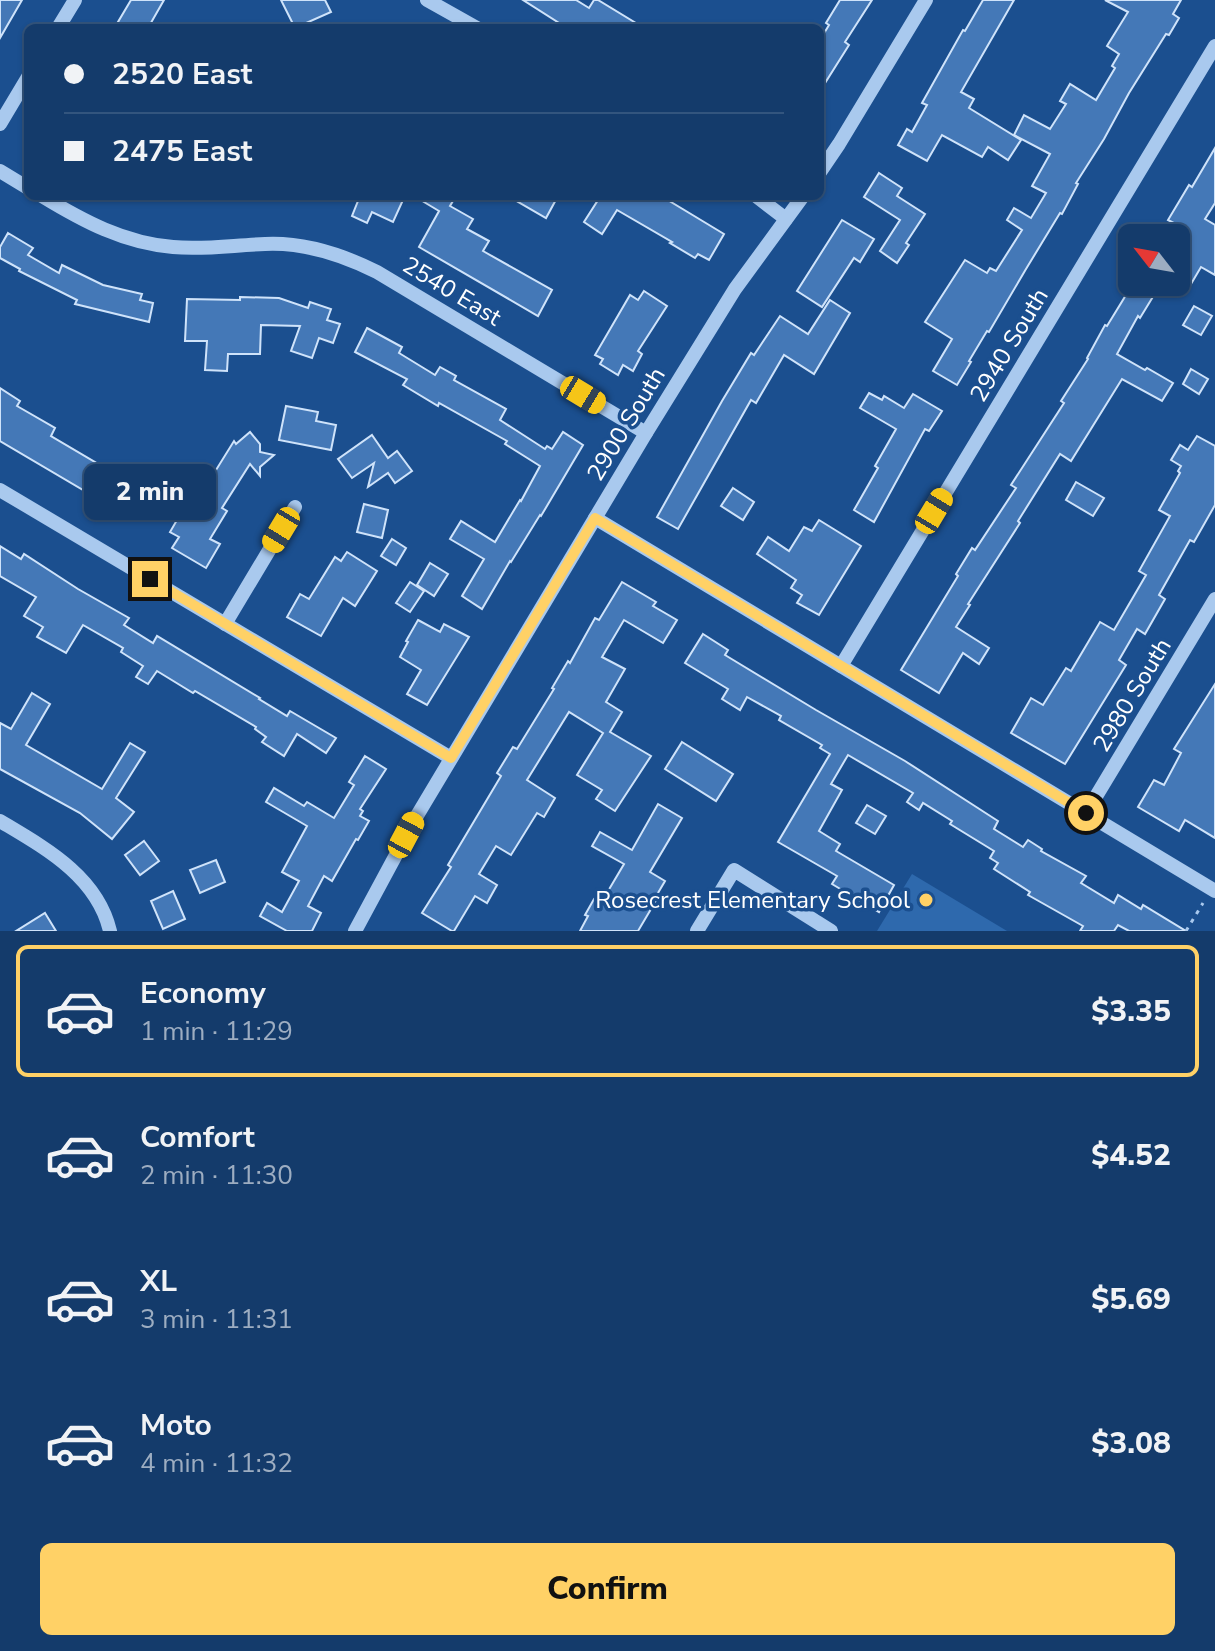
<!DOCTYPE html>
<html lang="en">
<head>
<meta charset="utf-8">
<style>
  body { margin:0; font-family:"Nunito Sans",sans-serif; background:#214673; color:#f1f3f6; height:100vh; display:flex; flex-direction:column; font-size:30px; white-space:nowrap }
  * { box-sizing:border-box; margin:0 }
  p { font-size:26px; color:#9dadc1 }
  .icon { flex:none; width:44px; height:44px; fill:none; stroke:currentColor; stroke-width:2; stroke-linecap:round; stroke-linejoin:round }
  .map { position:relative; height:931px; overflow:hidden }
  .sheet { display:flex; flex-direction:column; background:#143b6b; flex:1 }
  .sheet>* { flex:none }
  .banner { position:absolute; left:24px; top:24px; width:800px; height:176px; border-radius:12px; box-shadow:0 2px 6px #0004,0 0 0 2px #33557e; display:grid; align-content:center; height:176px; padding:0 40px; background:#143b6b }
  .needle { width:52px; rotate:301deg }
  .fabs { position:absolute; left:1118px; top:224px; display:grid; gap:16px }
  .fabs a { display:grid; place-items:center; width:72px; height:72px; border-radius:12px; background:#143b6b; box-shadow:0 2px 6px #0004,0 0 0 2px #33557e; font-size:40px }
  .end { position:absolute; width:36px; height:36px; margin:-18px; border:10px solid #ffd166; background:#111; box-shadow:0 0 0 4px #111 }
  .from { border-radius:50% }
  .bubble { position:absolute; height:56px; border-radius:12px; background:#143b6b; box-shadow:0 2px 6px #0004,0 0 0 2px #33557e; font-size:26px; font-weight:800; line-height:56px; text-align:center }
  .car { position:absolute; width:24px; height:48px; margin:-24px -12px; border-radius:10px; box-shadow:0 0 6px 2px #0007; background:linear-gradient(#f5c518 24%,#345 0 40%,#f5c518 0 76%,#345 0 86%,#f5c518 0) }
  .banner b { display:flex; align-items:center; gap:28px; height:76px; font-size:30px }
  .banner b+b { border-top:2px solid #33557e }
  .banner i { width:20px; height:20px; background:#f1f3f6 }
  ul { padding:14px 0 0; list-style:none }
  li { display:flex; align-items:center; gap:24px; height:132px; margin:0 16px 12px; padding:0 24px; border:4px solid transparent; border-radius:12px }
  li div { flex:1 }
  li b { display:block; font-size:30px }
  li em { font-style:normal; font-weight:800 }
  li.selected { border-color:#ffd166 }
  li>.icon { width:72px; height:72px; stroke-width:1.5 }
  .action { display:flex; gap:16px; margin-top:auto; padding:16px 40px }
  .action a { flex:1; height:92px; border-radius:12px; background:#ffd166; color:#111; font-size:32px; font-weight:800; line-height:92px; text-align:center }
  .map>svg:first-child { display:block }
</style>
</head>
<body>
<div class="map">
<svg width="1215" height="931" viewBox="0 0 1215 931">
  <rect width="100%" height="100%" fill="#1b4f8f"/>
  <path fill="#2e69ad" d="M912,874L1007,931H877Z"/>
  <g fill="#4478b7" stroke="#cfe3fa" stroke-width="2">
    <path d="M0,0H22L0,38Z"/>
    <path d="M131,0H164L148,28H128L118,22Z"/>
    <path d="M281,0H325L331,12L295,28Z"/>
    <path d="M523,0H576L589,8L594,0H598L644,28H567Z"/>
    <path d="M840,0H872L845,42L849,45L820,91V40L829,25L826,23Z"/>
    <path d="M983,0H1014L961,92L974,99L969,108L1021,140L1008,160L988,147L982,157L942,135L927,161L898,145L907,129L912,132L927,105L922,103L963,30L965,31Z"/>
    <path d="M1105,0H1181L1173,14L1179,18L1169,35L1166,34L1129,93L1104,139L1076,183L1078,184L1062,214L1060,213L1026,269L989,332L987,331L969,361L971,362L957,385L933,371L952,339L925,322L965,260L987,273L990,268L996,271L1022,230L1007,220L1014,208L1031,218L1046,193L1032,186L1050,154L1014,135L1024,115L1050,129L1066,104L1060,101L1070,84L1096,100L1115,68L1112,66L1119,54L1107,46L1128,12Z"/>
    <path d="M1215,148V203L1205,219L1215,225V275L1201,267L1188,289L1176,281V224L1168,220L1189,185L1192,187Z"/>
    <path d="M879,173L902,188L897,196L925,214L906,243L909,245L897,263L880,251L900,220L864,197Z"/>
    <path d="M360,196H394L403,200L393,222L372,212L367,223L352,216Z"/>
    <path d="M414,196H456L450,206L473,219L467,229L489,241L483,251L552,290L538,316L419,247L439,211Z"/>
    <path d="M508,196H558L546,218Z"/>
    <path d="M591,196H661L724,234L709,260L698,254L695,258L670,243L672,242L617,210L602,234L584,222L598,200Z"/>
    <path d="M842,220L874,239L860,262L854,258L822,307L797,291Z"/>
    <path d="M8,233L33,248L28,255L59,273L62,265L103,285L142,294L140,300L153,303L149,322L75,304L77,300L19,271L20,269L0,258V247Z"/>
    <path d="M1134,282L1154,295L1140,318L1138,316L1117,354L1145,370L1147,368L1173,383L1162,401L1122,379L1071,461L1060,454L1018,521L1020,523L968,604L970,605L956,627L989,648L979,664L963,653L939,693L901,670L958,576L956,574L972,548L975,550L1016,488L1011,485L1064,403L1061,401L1088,359L1087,358L1105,325L1107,326Z"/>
    <path d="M644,291L667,306L638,351L642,354L633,371L623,365L618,375L600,364L603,359L595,355L630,295L638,300Z"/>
    <path d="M240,297L279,298L308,308L310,302L331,309L327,320L340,324L333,343L319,338L312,358L291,351L300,326L261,325L260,354H228L227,371L205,370L207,341H185L187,299L240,300Z"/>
    <path d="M830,300L850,313L814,374L784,355L756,403L751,400L678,529L657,517L722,401L751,353L754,355L780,316L808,334Z"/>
    <path d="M1194,306L1212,316L1201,335L1183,325Z"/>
    <path d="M367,328L402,347L399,353L435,375L440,367L456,376L454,380L506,409L500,420L545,449L547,446L552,449L563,432L583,445L541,516L540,515L511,562L510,561L482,609L462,596L484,559L450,539L461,521L495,542L520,500L521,501L540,466L505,444L507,441L439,403L438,406L403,385L407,379L355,352Z"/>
    <path d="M1191,369L1208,379L1199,394L1183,384Z"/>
    <path d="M0,388L20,401L17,406L55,428L51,436L129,482L135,471L150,480L130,511L113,500L108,508L91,498L93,496L0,441Z"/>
    <path d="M869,393L882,400L884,396L904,408L913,394L942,411L929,431L925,429L874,522L854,510L878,468L875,466L896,429L860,408Z"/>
    <path d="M286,406L318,412L316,421L336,425L331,450L279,440Z"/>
    <path d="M250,432L260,444V452L274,455L260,467V476L250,464L222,508L227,511L210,539L220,544L206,568L172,548L179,537L170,532L184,508L180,506L193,485L203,491L234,441L236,444Z"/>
    <path d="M372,435L388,458L397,451L412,471L395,483L388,473L368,487L374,463L352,478L338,459Z"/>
    <path d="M1197,436L1215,446V505L1194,542L1190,540L1159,595L1165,599L1145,634L1137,629L1119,660L1126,665L1065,764L1011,733L1031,698L1043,705L1066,668L1071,671L1100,622L1114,630L1146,575L1139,571L1170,516L1159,510L1180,473L1178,471L1181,466L1171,460L1180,445L1188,450Z"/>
    <path d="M1076,482L1104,498L1093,516L1066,500Z"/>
    <path d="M733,488L754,502L743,520L721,506Z"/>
    <path d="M364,504L388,510L382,538L357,532Z"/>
    <path d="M819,520L861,546L819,615L797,603L802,595L791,588L796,580L757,554L768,537L789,551L804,527L812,531Z"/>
    <path d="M392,539L406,548L396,565L381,556Z"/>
    <path d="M0,546L21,559L24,554L78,589L129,618L124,625L153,643L157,636L260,698L259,699L287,716L290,711L336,738L326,753L297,734L284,756L262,742L266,737L255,729L256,727L195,691L193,693L157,671L148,684L136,677L143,666L121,652L123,648L83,625L66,653L37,637L43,627L24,616L36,597L0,576Z"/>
    <path d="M347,552L377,571L355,606L343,598L321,636L287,617L300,594L309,599L335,557L341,561Z"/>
    <path d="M430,563L448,574L434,596L417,585Z"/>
    <path d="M410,582L424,591L410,612L396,603Z"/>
    <path d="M622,582L656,602L653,606L677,620L663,643L624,620L602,657L625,669L606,702L622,712L610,732L651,756L615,811L596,799L602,790L577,775L603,733L569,712L527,780L555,798L544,817L537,813L511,855L496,846L479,874L497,885L487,903L475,896L454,931H452L422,913L451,867L448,865L501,776L497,773L513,747L517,749L554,689L552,688L568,661L570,663L595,618L599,620Z"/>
    <path d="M418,620L440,632L444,624L469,637L427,705L407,694L421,670L400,657L408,642L406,641Z"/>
    <path d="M703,634L728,650L725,655L816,710L905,761L998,821L994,829L1023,847L1028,840L1042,849L1041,851L1086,876L1081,883L1114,903L1118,895L1141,909L1143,905L1186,931H1129L1118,925L1114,931H1080L1083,926L1028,895L1030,892L994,869L998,863L990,858L994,851L950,824L952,821L923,803L919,810L907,802L913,793L848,755L831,784L842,790L819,831L840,844L836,851L894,885L879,912L832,884L837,876L778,842L830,754L820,748L822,745L779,720L781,716L747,697L740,710L722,699L728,689L685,663Z"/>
    <path d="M1215,684V838L1185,820L1179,831L1138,807L1154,780L1164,785L1181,753L1174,749Z"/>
    <path d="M32,693L50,704L26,745L102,789L130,743L145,752L116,798L134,812L112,839L80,813L0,769V723L11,729Z"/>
    <path d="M682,742L733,774L716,801L665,769Z"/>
    <path d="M365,756L386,769L360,809L363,811L360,816L369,821L358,840L356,839L332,881L324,876L308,906L321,913L312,931H287L260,916L267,903L282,912L299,881L282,872L307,826L266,802L274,788L304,806L307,802L334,818L354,785L349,782Z"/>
    <path d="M658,804L682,818L650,872L665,881L655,898L657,899L638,931H580L588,916L585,915L594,899L601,903L624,864L592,846L600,832L632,850Z"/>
    <path d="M867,805L886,816L875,834L856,823Z"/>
    <path d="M144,841L159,861L140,875L125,855Z"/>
    <path d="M216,860L225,882L200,893L190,870Z"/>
    <path d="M173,891L185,919L163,929L151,901Z"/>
    <path d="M45,913L56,931H16Z"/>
  </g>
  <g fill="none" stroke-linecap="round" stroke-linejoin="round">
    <path stroke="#a9c9ee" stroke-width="3" stroke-dasharray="4 6" stroke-linecap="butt" d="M1186,931L1203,903"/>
    <g stroke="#a9c9ee" stroke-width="14">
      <path d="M427,0L477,28"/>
      <path d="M58,28L75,0"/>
      <path d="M0,124L28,77"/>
      <path d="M0,171L28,188"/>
      <path d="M820,172L839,144L926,0"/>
      <path d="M42,196C83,221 124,243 173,247C204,250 234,245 265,244C305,242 343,255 377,272L646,433"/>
      <path d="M756,196L786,219"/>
      <path d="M0,490L451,758"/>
      <path d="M595,518L1215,891"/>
      <path d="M225,624L295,507"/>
      <path d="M841,666L1215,46"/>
      <path d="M1086,813L1215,599"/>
      <path d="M0,821C45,848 97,876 110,931"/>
      <path d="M355,931L418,814L646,433L735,289L803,196"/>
      <path d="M697,931L734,870L831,931"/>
    </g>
  </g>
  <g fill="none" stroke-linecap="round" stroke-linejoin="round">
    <path stroke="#ffd166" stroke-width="10" d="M150,579L451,758L595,518L1086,813"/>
  </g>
  <circle fill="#ffd166" stroke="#1b4f8f" stroke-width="3" cx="926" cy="900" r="8"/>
  <g text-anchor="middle" stroke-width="7" stroke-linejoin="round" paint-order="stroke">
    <g font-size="24" fill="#fff" stroke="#1b4f8f">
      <text transform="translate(452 291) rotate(31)" y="8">2540 East</text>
      <text transform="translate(1009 345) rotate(-59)" y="8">2940 South</text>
      <text transform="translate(626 424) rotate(-59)" y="8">2900 South</text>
      <text transform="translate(1132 695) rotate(-59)" y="8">2980 South</text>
    </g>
    <g font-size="24" fill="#fff" stroke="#1b4f8f" text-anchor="end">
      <text x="910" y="908">Rosecrest Elementary School</text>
    </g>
  </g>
</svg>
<div class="fabs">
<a><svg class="needle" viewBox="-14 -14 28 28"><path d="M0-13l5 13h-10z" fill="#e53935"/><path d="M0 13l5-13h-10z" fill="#9dadc1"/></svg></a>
</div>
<i class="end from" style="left:1086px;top:813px"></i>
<i class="end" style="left:150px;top:579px"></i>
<div class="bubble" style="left:84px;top:464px;width:132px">2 min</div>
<i class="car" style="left:583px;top:395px;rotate:121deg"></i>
<i class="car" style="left:934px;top:511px;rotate:31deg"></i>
<i class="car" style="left:281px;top:530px;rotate:211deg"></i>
<i class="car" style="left:406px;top:835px;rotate:28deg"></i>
<div class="banner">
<b><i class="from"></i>2520 East</b>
<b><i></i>2475 East</b>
</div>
</div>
<section class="sheet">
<ul>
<li class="selected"><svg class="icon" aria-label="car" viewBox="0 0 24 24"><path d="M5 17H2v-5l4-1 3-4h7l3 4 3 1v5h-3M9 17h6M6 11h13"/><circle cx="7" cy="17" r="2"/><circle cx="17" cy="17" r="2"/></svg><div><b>Economy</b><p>1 min · 11:29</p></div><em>$3.35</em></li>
<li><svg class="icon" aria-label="car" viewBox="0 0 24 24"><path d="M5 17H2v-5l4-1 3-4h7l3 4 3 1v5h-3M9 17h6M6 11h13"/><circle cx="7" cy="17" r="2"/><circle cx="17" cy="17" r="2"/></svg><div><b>Comfort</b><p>2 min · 11:30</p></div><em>$4.52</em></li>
<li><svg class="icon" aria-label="car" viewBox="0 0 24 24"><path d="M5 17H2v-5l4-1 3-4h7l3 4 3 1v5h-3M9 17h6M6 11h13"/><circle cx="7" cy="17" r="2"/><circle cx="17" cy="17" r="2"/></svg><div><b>XL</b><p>3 min · 11:31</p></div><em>$5.69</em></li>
<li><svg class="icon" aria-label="car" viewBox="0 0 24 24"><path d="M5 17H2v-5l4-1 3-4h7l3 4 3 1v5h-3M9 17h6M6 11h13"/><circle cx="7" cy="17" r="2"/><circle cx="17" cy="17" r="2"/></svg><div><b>Moto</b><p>4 min · 11:32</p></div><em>$3.08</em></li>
</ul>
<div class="action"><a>Confirm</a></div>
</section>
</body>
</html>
